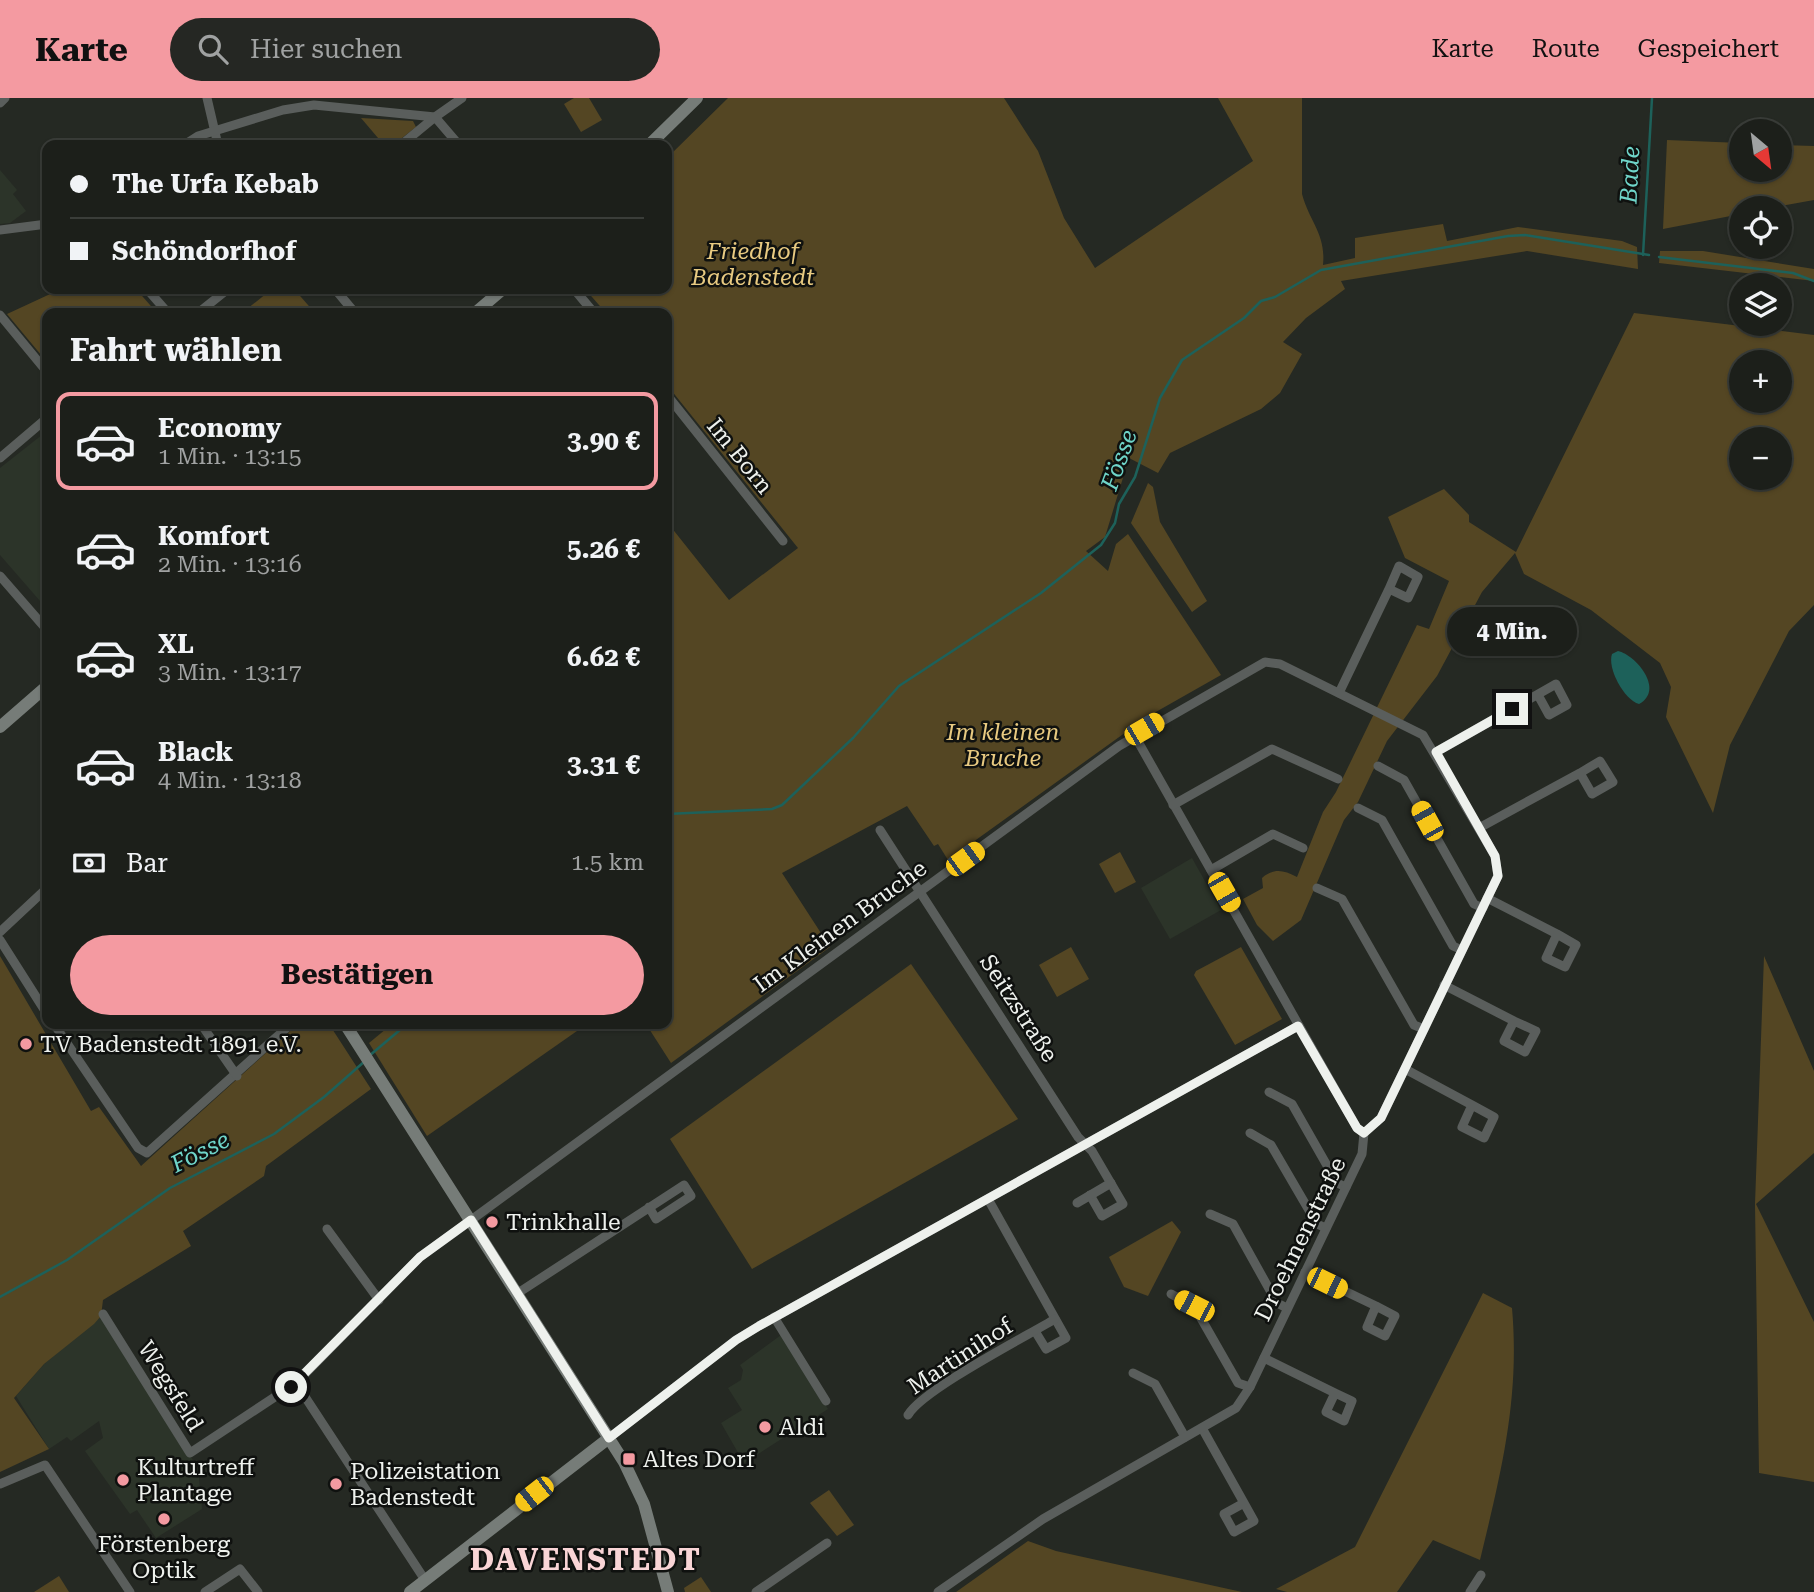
<!DOCTYPE html>
<html lang="de">
<head>
<meta charset="utf-8">
<style>
  body { margin:0; font-family:"Roboto Serif",serif; background:#252723; color:#f1f3f6; height:100vh; display:flex; flex-direction:column; font-size:26px; white-space:nowrap }
  * { box-sizing:border-box; margin:0 }
  p { font-size:23px; color:#a0a2a2 }
  .icon { flex:none; width:38px; height:38px; fill:none; stroke:currentColor; stroke-width:2; stroke-linecap:round; stroke-linejoin:round }
  .map { position:relative; flex:1; overflow:hidden }
  .drawer { position:absolute; left:42px; top:210px; width:630px; height:721px; display:flex; flex-direction:column; background:#1c1f1a; border-radius:14px; box-shadow:0 2px 5px #0004,0 0 0 2px #3a3d39 }
  .drawer>* { flex:none }
  .banner { position:absolute; left:42px; top:42px; width:630px; height:154px; border-radius:14px; box-shadow:0 2px 5px #0004,0 0 0 2px #3a3d39; display:grid; align-content:center; height:154px; padding:0 28px; background:#1c1f1a }
  .needle { width:46px; rotate:151deg }
  .fabs { position:absolute; left:1729px; top:21px; display:grid; gap:14px }
  .fabs a { display:grid; place-items:center; width:63px; height:63px; border-radius:50%; background:#1c1f1a; box-shadow:0 2px 5px #0004,0 0 0 2px #3a3d39; font-size:35px }
  .end { position:absolute; width:32px; height:32px; margin:-16px; border:9px solid #eef1ed; background:#111; box-shadow:0 0 0 4px #111 }
  .from { border-radius:50% }
  .bubble { position:absolute; height:49px; border-radius:24px; background:#1c1f1a; box-shadow:0 2px 5px #0004,0 0 0 2px #3a3d39; font-size:23px; font-weight:700; line-height:49px; text-align:center }
  .car { position:absolute; width:21px; height:42px; margin:-21px -10px; border-radius:9px; box-shadow:0 0 5px 2px #0007; background:linear-gradient(#f5c518 24%,#345 0 40%,#f5c518 0 76%,#345 0 86%,#f5c518 0) }
  .banner b { display:flex; align-items:center; gap:24px; height:66px; font-size:26px }
  .banner b+b { border-top:2px solid #3a3d39 }
  .banner i { width:18px; height:18px; background:#f1f3f6 }
  ul { padding:0; list-style:none }
  li { display:flex; align-items:center; gap:21px; height:98px; margin:0 14px 10px; padding:0 14px; border:4px solid transparent; border-radius:14px }
  li div { flex:1 }
  li b { display:block; font-size:26px }
  li em { font-style:normal; font-weight:700 }
  li.active { border-color:#f49aa1 }
  li>.icon { width:63px; height:63px; stroke-width:1.5 }
  h2 { padding:0 28px; font-size:32px; line-height:84px }
  .pay { display:flex; align-items:center; gap:18px; height:77px; padding:0 28px; font-size:26px }
  .pay p { margin-inline-start:auto }
  .primary-button { display:flex; gap:14px; margin-top:auto; padding:14px 28px }
  .primary-button a { flex:1; height:80px; border-radius:42px; background:#f49aa1; color:#111; font-size:28px; font-weight:700; line-height:80px; text-align:center }
  header { display:flex; align-items:center; gap:42px; box-sizing:border-box; height:98px; padding:0 35px; background:#f49aa1; color:#111 }
  header strong { font-size:33px }
  nav { display:flex; gap:38px; margin-inline-start:auto; font-size:24px }
  .search { width:490px; height:63px; background:#252723; display:flex; align-items:center; gap:18px; box-sizing:border-box; padding:0 24px; border-radius:38px; color:#a0a2a2; font-size:26px }
  .map>svg:first-child { display:block }
</style>
</head>
<body>
<header>
<strong>Karte</strong>
<div class="search"><svg class="icon" aria-label="search" viewBox="0 0 24 24"><circle cx="10" cy="10" r="6"/><path d="M15 15l6 6"/></svg>Hier suchen</div>
<nav><a>Karte</a><a>Route</a><a>Gespeichert</a></nav>
</header>
<div class="map">
<svg width="1814" height="1494" viewBox="0 0 1814 1494">
  <rect width="100%" height="100%" fill="#252923"/>
  <g fill="#2c3429">
    <path d="M0,72L17,92L13,96L26,113L10,125L0,126Z"/>
    <path d="M47,333V511L0,457V370Z"/>
    <path d="M1192,760L1221,812L1170,841L1141,790Z"/>
    <path d="M101,1218L198,1370L202,1411L156,1440L137,1412L130,1416L85,1353L103,1340L99,1323L71,1343L67,1339L49,1351L16,1298L44,1266Z"/>
    <path d="M781,1237L828,1311L744,1365L721,1325L742,1312L728,1290L741,1282L743,1272L740,1267Z"/>
  </g>
  <g fill="#544623" fill-rule="evenodd">
    <path d="M574,0H589L602,22L581,34L564,6Z"/>
    <path d="M728,0H1004L1038,53L1064,120L1095,170L1253,63L1218,0H1302V96C1310,125 1326,136 1323,167L1355,160V140L1443,126L1447,143L1518,129L1622,143L1637,149L1638,171L1527,153L1341,183L1345,191L1306,220L1283,244L1302,256L1280,295L1261,311L1170,355L1158,375L1129,360L1105,439L1086,453L1108,473L1116,446L1128,436L1221,577L1147,619L948,762L938,746L934,748L907,708L782,775L830,849L671,965L646,926H667V424L729,502L798,450L667,287V215H606L585,191H667V60Z"/>
    <path d="M361,20L413,23L416,29L393,47H384Z"/>
    <path d="M1667,42L1741,45V72H1780V47L1814,48V102L1769,110H1741V116L1663,131Z"/>
    <path d="M1660,153H1703L1814,171V183L1659,165Z"/>
    <path d="M61,191H136L157,215H47V264L7,216Z"/>
    <path d="M272,191H294L315,215H242Z"/>
    <path d="M1634,215L1814,237V507L1789,533L1730,647L1713,715L1666,619L1671,589L1660,565L1591,512L1524,476L1515,455L1482,494L1437,578L1387,643L1358,704L1344,722L1301,822L1273,843L1257,827L1243,801L1263,790L1262,780C1274,770 1283,772 1297,779L1323,714L1336,694L1417,527L1429,531L1449,483L1405,460L1388,419L1444,391L1469,417V424L1516,454ZM1741,264H1780V303H1741ZM1741,341H1780V380H1741Z"/>
    <path d="M1148,385L1153,389L1160,424L1207,503L1192,514L1131,425Z"/>
    <path d="M1120,754L1136,784L1115,795L1099,766Z"/>
    <path d="M1071,849L1089,881L1057,899L1039,867Z"/>
    <path d="M1241,849L1282,921L1235,947L1194,877L1196,873Z"/>
    <path d="M0,858L91,1013L99,1009L141,1068L298,926H329L371,991L266,1068L264,1078L183,1133L191,1148L103,1202L101,1218L94,1226L44,1266L14,1300L49,1351L0,1374Z"/>
    <path d="M1764,858L1814,973V1055L1756,1106L1814,1224V1384L1759,1375L1755,1106Z"/>
    <path d="M911,866L1018,1021L752,1171L670,1041Z"/>
    <path d="M392,926H587L427,1038L369,945Z"/>
    <path d="M1172,1123L1181,1134L1148,1198L1124,1189L1109,1159Z"/>
    <path d="M1483,1195L1512,1210C1520,1301 1501,1375 1480,1462L1433,1442L1397,1494H1287L1276,1491L1355,1449Z"/>
    <path d="M829,1392L854,1427L837,1438L810,1405Z"/>
    <path d="M1028,1443L1056,1453L1242,1494H956Z"/>
    <path d="M59,1478L69,1494H34Z"/>
    <path d="M701,1479L711,1494H685L684,1490Z"/>
  </g>
  <path fill="#1d615a" d="M1618,553C1636,557 1665,592 1639,606C1624,602 1607,570 1612,556Z"/>
  <g fill="none" stroke-linecap="round" stroke-linejoin="round">
    <g stroke="#1d615a" stroke-width="2.5">
      <path d="M1643,157L1652,0"/>
      <path d="M1659,159L1793,175L1814,183"/>
      <path d="M667,716L772,711L782,707L853,640L899,588L1041,495L1101,447L1115,425L1119,406L1135,379L1160,300L1182,262L1244,220L1261,203L1275,199L1321,172L1508,138L1525,137L1649,157"/>
      <path d="M369,958L407,926"/>
      <path d="M0,1199L67,1162L170,1090L274,1036L324,999L365,963"/>
    </g>
    <g stroke="#5a5e5c" stroke-width="9">
      <path d="M207,0L218,47"/>
      <path d="M0,5L5,0"/>
      <path d="M184,47L198,38L283,12L314,7L435,19L462,0"/>
      <path d="M401,47L435,19L459,47"/>
      <path d="M0,132L47,126"/>
      <path d="M147,191L168,215"/>
      <path d="M335,191L355,215"/>
      <path d="M574,191L594,215"/>
      <path d="M198,215L228,191"/>
      <path d="M0,217L47,274"/>
      <path d="M667,297L783,443"/>
      <path d="M0,360L47,320"/>
      <path d="M0,478L47,532"/>
      <path d="M1339,595L1389,491L1408,500L1418,479L1399,468L1389,491"/>
      <path d="M1136,640L1357,1030L1364,1035"/>
      <path d="M1436,654L1556,586L1567,607L1549,617L1538,597"/>
      <path d="M1378,668L1404,682L1474,806L1483,810"/>
      <path d="M1173,707L1272,651L1338,681"/>
      <path d="M1358,710L1382,722L1453,848L1462,852"/>
      <path d="M1479,730L1580,675L1592,696L1613,684L1600,663L1580,675"/>
      <path d="M880,732L1078,1039L1092,1053L1123,1106L1102,1118L1090,1097"/>
      <path d="M1211,772L1273,736L1303,750"/>
      <path d="M1317,790L1342,801L1414,927L1424,931"/>
      <path d="M1487,800L1557,836L1546,860L1565,869L1576,847L1557,836"/>
      <path d="M0,834L47,790"/>
      <path d="M0,842L47,916"/>
      <path d="M1444,887L1514,923L1504,943L1525,954L1536,933L1514,923"/>
      <path d="M54,926L138,1050L147,1055L291,926"/>
      <path d="M201,926L237,978"/>
      <path d="M1405,971L1472,1007L1462,1029L1484,1040L1494,1019L1472,1007"/>
      <path d="M1269,994L1292,1006L1337,1085L1346,1089"/>
      <path d="M1250,1035L1271,1047L1317,1126L1326,1130"/>
      <path d="M988,1101L1066,1240L1046,1251L1035,1233"/>
      <path d="M1077,1105L1111,1085"/>
      <path d="M1210,1116L1233,1126L1277,1205L1287,1210"/>
      <path d="M327,1131L379,1202"/>
      <path d="M1305,1174L1376,1208L1367,1229L1385,1238L1395,1218L1376,1208"/>
      <path d="M518,1195L684,1087L691,1098L656,1121L649,1109"/>
      <path d="M1171,1196L1194,1208L1238,1285L1250,1289"/>
      <path d="M103,1216L190,1355L296,1285L420,1159L463,1128L1119,648L1265,564L1280,566L1423,637L1495,758L1498,778L1381,1020L1364,1035"/>
      <path d="M774,1219L826,1303"/>
      <path d="M1264,1260L1335,1295L1326,1314L1344,1323L1352,1303L1335,1295"/>
      <path d="M1133,1275L1155,1286L1185,1339"/>
      <path d="M296,1285L425,1482"/>
      <path d="M908,1317C922,1292 1025,1239 1055,1221"/>
      <path d="M1202,1330L1244,1405L1224,1416L1234,1434L1254,1423L1244,1405"/>
      <path d="M609,1340L736,1242L759,1228L1298,928"/>
      <path d="M0,1386L45,1367L130,1494"/>
      <path d="M205,1494L240,1471L258,1494"/>
      <path d="M756,1494L827,1445"/>
      <path d="M938,1494L1043,1421L1236,1310L1250,1289L1362,1056L1364,1035"/>
      <path d="M1470,1494L1481,1477"/>
    </g>
    <g stroke="#767c78" stroke-width="12">
      <path d="M649,47L697,0"/>
      <path d="M475,215L503,191"/>
      <path d="M0,629L47,588"/>
      <path d="M345,926L624,1364L644,1406L668,1494"/>
      <path d="M410,1494L609,1340"/>
    </g>
  </g>
  <g fill="none" stroke-linecap="round" stroke-linejoin="round">
    <path stroke="#eef1ed" stroke-width="9" d="M291,1289L420,1159L471,1122L609,1340L736,1242L759,1228L1298,928L1357,1030L1364,1035L1381,1020L1498,778L1495,758L1436,654L1512,611"/>
  </g>
  <g fill="#f49aa1" stroke="#0f110f" stroke-width="2.5">
    <circle cx="26" cy="946" r="7"/>
    <circle cx="492" cy="1124" r="7"/>
    <circle cx="765" cy="1329" r="7"/>
    <rect x="622" y="1354" width="14" height="14" rx="3.5"/>
    <circle cx="123" cy="1382" r="7"/>
    <circle cx="336" cy="1386" r="7"/>
    <circle cx="164" cy="1421" r="7"/>
  </g>
  <g text-anchor="middle" stroke-width="5" stroke-linejoin="round" paint-order="stroke">
    <g font-size="23" font-style="italic" fill="#e8ca81" stroke="#0f110f">
      <text x="753" y="161">Friedhof<tspan x="753" dy="26">Badenstedt</tspan></text>
      <text x="1003" y="642">Im kleinen<tspan x="1003" dy="26">Bruche</tspan></text>
    </g>
    <g font-size="23" fill="#eef1ed" stroke="#0f110f">
      <text transform="translate(740 358) rotate(51)" y="8">Im Born</text>
      <text transform="translate(840 828) rotate(-36)" y="8">Im Kleinen Bruche</text>
      <text transform="translate(1019 910) rotate(57)" y="8">Seitzstraße</text>
      <text transform="translate(1300 1141) rotate(-64)" y="8">Droehnenstraße</text>
      <text transform="translate(960 1258) rotate(-33)" y="8">Martinihof</text>
      <text transform="translate(171 1288) rotate(58)" y="8">Wegsfeld</text>
    </g>
    <g font-size="23" fill="#eef1ed" stroke="#0f110f" text-anchor="start">
      <text x="40" y="954">TV Badenstedt 1891 e.V.</text>
      <text x="506" y="1132">Trinkhalle</text>
      <text x="779" y="1337">Aldi</text>
      <text x="643" y="1369">Altes Dorf</text>
      <text x="137" y="1377">Kulturtreff<tspan x="137" dy="26">Plantage</tspan></text>
      <text x="350" y="1381">Polizeistation<tspan x="350" dy="26">Badenstedt</tspan></text>
      <text x="164" y="1454" text-anchor="middle">Förstenberg<tspan x="164" dy="26">Optik</tspan></text>
    </g>
    <g font-size="24" font-style="italic" fill="#6fd5c9" stroke="#0f110f">
      <text transform="translate(1630 77) rotate(-87)" y="8">Bade</text>
      <text transform="translate(1119 362) rotate(-70)" y="8">Fösse</text>
      <text transform="translate(200 1054) rotate(-27)" y="8">Fösse</text>
    </g>
    <g font-size="30" font-weight="bold" letter-spacing="2" fill="#f9d5d6" stroke="#0f110f">
      <text x="586" y="1472">DAVENSTEDT</text>
    </g>
  </g>
</svg>
<div class="fabs">
<a><svg class="needle" viewBox="-14 -14 28 28"><path d="M0-13l5 13h-10z" fill="#e53935"/><path d="M0 13l5-13h-10z" fill="#a0a2a2"/></svg></a>
<a><svg class="icon" aria-label="locate" viewBox="0 0 24 24"><circle cx="12" cy="12" r="6"/><path d="M12 2v4M12 18v4M2 12h4M18 12h4"/></svg></a>
<a><svg class="icon" aria-label="layers" viewBox="0 0 24 24"><path d="M12 4l9 5-9 5-9-5zM3 14l9 5 9-5"/></svg></a>
<a>+</a>
<a>−</a>
</div>
<i class="end from" style="left:291px;top:1289px"></i>
<i class="end" style="left:1512px;top:611px"></i>
<div class="bubble" style="left:1447px;top:509px;width:130px">4 Min.</div>
<i class="car" style="left:1144px;top:631px;rotate:60deg"></i>
<i class="car" style="left:1427px;top:723px;rotate:331deg"></i>
<i class="car" style="left:965px;top:761px;rotate:54deg"></i>
<i class="car" style="left:1224px;top:794px;rotate:150deg"></i>
<i class="car" style="left:1327px;top:1185px;rotate:116deg"></i>
<i class="car" style="left:1194px;top:1208px;rotate:297deg"></i>
<i class="car" style="left:534px;top:1396px;rotate:232deg"></i>
<div class="banner">
<b><i class="from"></i>The Urfa Kebab</b>
<b><i></i>Schöndorfhof</b>
</div>
<section class="drawer">
<h2>Fahrt wählen</h2>
<ul>
<li class="active"><svg class="icon" aria-label="car" viewBox="0 0 24 24"><path d="M5 17H2v-5l4-1 3-4h7l3 4 3 1v5h-3M9 17h6M6 11h13"/><circle cx="7" cy="17" r="2"/><circle cx="17" cy="17" r="2"/></svg><div><b>Economy</b><p>1 Min. · 13:15</p></div><em>3.90 €</em></li>
<li><svg class="icon" aria-label="car" viewBox="0 0 24 24"><path d="M5 17H2v-5l4-1 3-4h7l3 4 3 1v5h-3M9 17h6M6 11h13"/><circle cx="7" cy="17" r="2"/><circle cx="17" cy="17" r="2"/></svg><div><b>Komfort</b><p>2 Min. · 13:16</p></div><em>5.26 €</em></li>
<li><svg class="icon" aria-label="car" viewBox="0 0 24 24"><path d="M5 17H2v-5l4-1 3-4h7l3 4 3 1v5h-3M9 17h6M6 11h13"/><circle cx="7" cy="17" r="2"/><circle cx="17" cy="17" r="2"/></svg><div><b>XL</b><p>3 Min. · 13:17</p></div><em>6.62 €</em></li>
<li><svg class="icon" aria-label="car" viewBox="0 0 24 24"><path d="M5 17H2v-5l4-1 3-4h7l3 4 3 1v5h-3M9 17h6M6 11h13"/><circle cx="7" cy="17" r="2"/><circle cx="17" cy="17" r="2"/></svg><div><b>Black</b><p>4 Min. · 13:18</p></div><em>3.31 €</em></li>
</ul>
<div class="pay"><svg class="icon" aria-label="cash" viewBox="0 0 24 24"><path d="M3 7h18v10H3z"/><circle cx="12" cy="12" r="2"/></svg>Bar<p>1.5 km</p></div>
<div class="primary-button"><a>Bestätigen</a></div>
</section>
</div>
</body>
</html>
